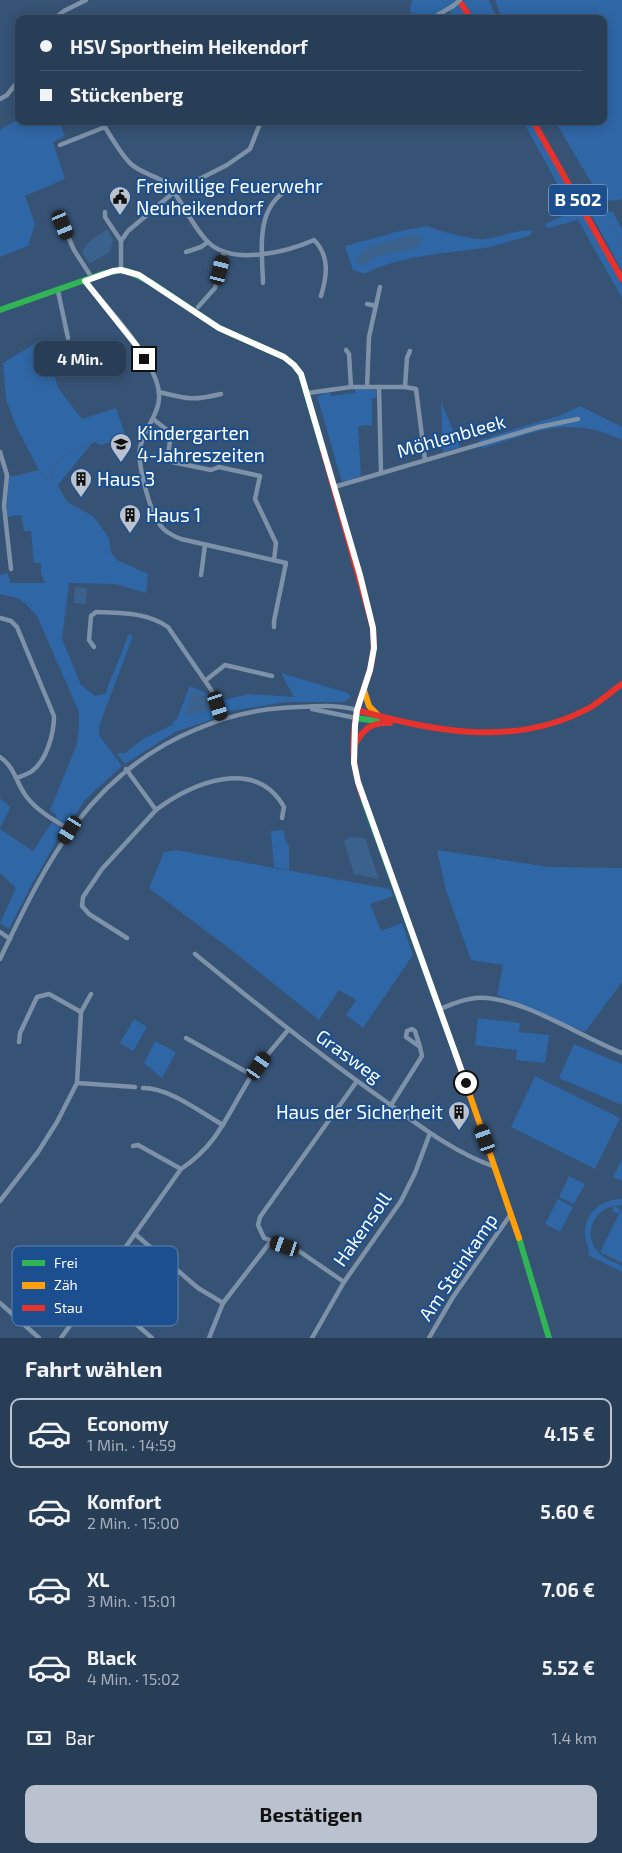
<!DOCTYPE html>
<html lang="de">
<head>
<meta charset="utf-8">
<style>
  body { margin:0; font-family:"Exo 2",sans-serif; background:#344961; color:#f1f3f6; height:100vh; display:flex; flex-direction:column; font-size:19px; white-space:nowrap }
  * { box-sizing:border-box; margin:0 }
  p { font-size:16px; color:#a5aeba }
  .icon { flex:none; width:28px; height:28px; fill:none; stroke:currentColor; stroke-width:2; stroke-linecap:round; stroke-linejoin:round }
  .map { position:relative; height:1338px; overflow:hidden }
  .panel { display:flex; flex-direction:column; background:#283e57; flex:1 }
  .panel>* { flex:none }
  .guide { position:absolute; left:15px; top:15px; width:592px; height:110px; border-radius:10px; box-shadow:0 2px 12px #0003,0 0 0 1px #44576d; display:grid; align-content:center; height:110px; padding:0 25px; background:#283e57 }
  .end { position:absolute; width:22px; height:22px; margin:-11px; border:6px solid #fff; background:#111; box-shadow:0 0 0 2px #111 }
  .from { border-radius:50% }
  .bubble { position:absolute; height:35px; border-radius:10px; background:#283e57; box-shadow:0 2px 12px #0003,0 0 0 1px #44576d; font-size:16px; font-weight:700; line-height:35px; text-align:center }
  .car { position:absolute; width:15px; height:30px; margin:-15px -8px; border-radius:6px; box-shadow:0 0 4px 1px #0007; background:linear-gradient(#222 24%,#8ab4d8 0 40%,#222 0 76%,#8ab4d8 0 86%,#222 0) }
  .guide b { display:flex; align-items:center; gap:18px; height:48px; font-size:19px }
  .guide b+b { border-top:1px solid #44576d }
  .guide i { width:12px; height:12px; background:#f1f3f6 }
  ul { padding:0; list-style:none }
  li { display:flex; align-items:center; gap:15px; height:70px; margin:0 10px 8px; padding:0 15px; border:2px solid transparent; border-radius:10px }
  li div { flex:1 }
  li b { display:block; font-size:19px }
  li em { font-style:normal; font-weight:700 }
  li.on { border-color:#b9c2ce }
  li>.icon { width:45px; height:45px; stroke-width:1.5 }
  h2 { padding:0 25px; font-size:22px; line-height:60px }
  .pay { display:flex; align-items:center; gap:12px; height:55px; padding:0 25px; font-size:19px }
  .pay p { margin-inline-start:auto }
  .button { display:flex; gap:10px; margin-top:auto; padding:10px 25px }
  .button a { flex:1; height:58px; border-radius:10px; background:#b9c2ce; color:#111; font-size:20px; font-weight:700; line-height:58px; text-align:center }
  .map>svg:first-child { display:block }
</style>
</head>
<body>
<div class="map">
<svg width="622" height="1338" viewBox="0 0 622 1338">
  <rect width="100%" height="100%" fill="#365274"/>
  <g fill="#2f66a5">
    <path d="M412,0H456L452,4L455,7L459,4L468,19H454L449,9L431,19H413L410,10Z"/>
    <path d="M464,0H489L497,19H474L463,1Z"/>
    <path d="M495,0H622V199C613,202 607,201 599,196L555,121H604V19H502Z"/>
    <path d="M19,119V121H59L65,136L53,142L65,179L25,196L35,224L28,246L0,257V130Z"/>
    <path d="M523,121H530L584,214L622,285V298L578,220L549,228L546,227V224L572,211Z"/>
    <path d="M589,201L601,209L613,212L622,229V271L588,208Z"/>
    <path d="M428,226C438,231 476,241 486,239C502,237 518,228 533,231L529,236C514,240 499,245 484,248C444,254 400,255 364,274L353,270L345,246L400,231Z"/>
    <path d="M46,343L58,388L82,419L116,408L126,437L101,445L93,442L58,485L67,502L94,517L109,538L111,552L117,560L148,574L146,593L115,584L69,583L62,639L81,685L95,696L105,694L129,634L133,636L99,726V735L122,766L84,801L68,827L55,818L56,815L50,810L77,744L79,728V712L37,616L25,603L17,598L0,594V575L7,573L11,583H45L41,574V563H34L31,531H24L21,515L6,517L9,477L39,470L17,428L6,400L3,363L34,344Z"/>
    <path d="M355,389L376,390L377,398H372V425L358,426L361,476L342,482L317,396L330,392L331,396L355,393Z"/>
    <path d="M441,402L460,447L443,452Z"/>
    <path d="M580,406L622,427V440C568,414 536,432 484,448L476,445L480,440L561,415Z"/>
    <path d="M281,673L348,693L351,697L344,702H287L230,711L226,709L224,700L249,694L294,697Z"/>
    <path d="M190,686L215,697L222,716L175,732L125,764L117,754L122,752L124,754L143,739L172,725L174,720L176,721Z"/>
    <path d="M0,798L10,807L0,829L33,851L52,822L63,830L31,886L9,929L0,923L16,888L0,873Z"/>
    <path d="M284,830L285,840L289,846V870L274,867L271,831Z"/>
    <path d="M176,850L390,889L393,896L370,904L381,931L402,923L413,955L363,1028L346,1015L356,1000L339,990L319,1020L234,952L149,888L164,852Z"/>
    <path d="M437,850L550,867L622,868V982L585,1032L497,995L503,965L471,960L446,890Z"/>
    <path d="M478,1018L520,1023L519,1032L549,1035L545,1063L516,1060L517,1050L475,1045Z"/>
    <path d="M134,1019L147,1027L133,1051L120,1043Z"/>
    <path d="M155,1041L176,1052L162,1078L144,1063Z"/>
    <path d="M574,1044L622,1064V1105L559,1078Z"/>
    <path d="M535,1076L620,1118L595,1169L511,1127Z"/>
    <path d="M622,1159V1181L613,1177Z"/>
    <path d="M569,1176L585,1184L574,1204L559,1197Z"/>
    <path d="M558,1199L573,1207L560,1232L545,1224Z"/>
    <path d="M622,1199V1205L614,1206L620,1209L618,1214L612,1211L614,1206C593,1210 583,1235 598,1252C604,1259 614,1262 622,1266V1272L588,1255C591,1249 586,1244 585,1237C583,1214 601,1199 622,1199Z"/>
    <path d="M622,1208V1263L600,1252Z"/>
  </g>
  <g fill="#3b618d">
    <path d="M106,230H108L113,240L110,252L91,263L88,262L82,252C86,242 97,236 106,230Z"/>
    <path d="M410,235H420L422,242C413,252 397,251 384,255C375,257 369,261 362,266L357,263V258L366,248Z"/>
    <path d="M75,587L87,588L86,604L74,603Z"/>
    <path d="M193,691L207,696L212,709L188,716L185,712Z"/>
    <path d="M349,837L365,838L379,879L354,874L344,842Z"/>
  </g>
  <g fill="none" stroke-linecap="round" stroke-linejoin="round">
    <g stroke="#3b618d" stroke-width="1">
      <path d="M610,225L612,226L622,245"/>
      <path d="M9,477L40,471L44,476L52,479L57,485L67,502L94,517"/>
      <path d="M52,478C52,457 64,457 79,449C88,444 94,440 104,440"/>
    </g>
    <g stroke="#7d92a8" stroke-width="4.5">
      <path d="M54,19L64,11L86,0"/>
      <path d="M431,19L453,6"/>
      <path d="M0,99L7,95L19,80"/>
      <path d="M101,121C109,133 121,155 131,164C142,174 158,176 169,185C183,203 192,226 208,242C232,266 287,252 314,240C330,256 327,276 321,296"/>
      <path d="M60,145L105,127"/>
      <path d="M105,212V217L121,241"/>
      <path d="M63,225L74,250L92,278"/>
      <path d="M186,252L201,247L208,242"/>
      <path d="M121,270V241L128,231L174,192L227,165L250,149L261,121"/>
      <path d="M85,281C90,289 96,294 102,301C122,324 145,351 156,380C167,409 146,422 140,448C137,463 150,512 160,525C165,532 173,536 181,539L286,563L274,621V627"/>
      <path d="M263,283C262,245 254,202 297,185"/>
      <path d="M58,291L68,338"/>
      <path d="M367,304L376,306"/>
      <path d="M198,307L215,288L224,252"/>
      <path d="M346,350L349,354L351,387"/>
      <path d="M367,387L369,337L380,287"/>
      <path d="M379,387L381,473"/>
      <path d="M405,387L407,358L410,351"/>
      <path d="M159,392C187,399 192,401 221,394"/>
      <path d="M308,393L351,387H405L416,389L425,460"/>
      <path d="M153,419L171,433L168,456L169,460L172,462L211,470L219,467L260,476L255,499L276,543L274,560"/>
      <path d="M0,452L7,475L4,506L11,569"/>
      <path d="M334,487L539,427L578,419"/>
      <path d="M201,575L205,545"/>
      <path d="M0,618L11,621L17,627L54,716C54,733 47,760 32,771C28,774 22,776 17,778"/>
      <path d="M94,647L89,640L91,616L96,612C121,613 146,612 168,627L212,691L222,718"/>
      <path d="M206,680L225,665L272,676"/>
      <path d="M312,709L356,718"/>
      <path d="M0,757C15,767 16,783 26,796C37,811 54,820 70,830"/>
      <path d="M126,769L156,810C192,782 256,757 284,807L282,818"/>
      <path d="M0,932L10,939"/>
      <path d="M127,938L89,914L82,906L83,897L102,869L156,810"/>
      <path d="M195,954C256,1004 317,1053 381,1098C417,1124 453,1152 495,1167"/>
      <path d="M0,959C47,860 90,773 197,729C225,717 252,710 282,708C307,707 333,703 357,710"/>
      <path d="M440,1009C452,1004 463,999 476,998C519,995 581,1037 622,1053"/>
      <path d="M186,1038L252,1075"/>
      <path d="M19,1042L20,1033L37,997L49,994L81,1012"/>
      <path d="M77,1083L135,1087"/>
      <path d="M143,1088C170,1088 200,1112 223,1125"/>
      <path d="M391,1105L422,1056L420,1047L406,1037L407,1031L412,1029L415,1031L420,1047"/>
      <path d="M133,1146L138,1145L181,1169"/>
      <path d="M0,1201L38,1152L57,1122L77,1083L81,1012L91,994"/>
      <path d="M135,1234L198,1288L223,1303"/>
      <path d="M344,1282L299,1251L264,1238L258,1225L260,1217L357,1081"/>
      <path d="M97,1290L152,1338"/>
      <path d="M0,1303L39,1338"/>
      <path d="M61,1338L181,1169C220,1143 228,1112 252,1075C263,1059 276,1045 288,1030"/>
      <path d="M209,1338L223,1303L271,1241"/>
      <path d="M312,1338L344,1282L401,1201L415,1173L430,1133"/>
      <path d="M429,1338L453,1297L511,1214"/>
    </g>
    <g stroke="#30b455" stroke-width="6">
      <path d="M0,310L102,274L121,270L130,272L152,283L219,328L284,357L294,365L301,374L323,450"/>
      <path d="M356,718L377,721"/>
      <path d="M363,798L455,1052"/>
      <path d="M519,1238L549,1338"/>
    </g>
    <g stroke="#ff9f0a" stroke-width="6">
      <path d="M364,690L369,706L378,715"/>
      <path d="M455,1052L519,1238"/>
    </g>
    <g stroke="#e5322d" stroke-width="6">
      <path d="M459,0L471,19"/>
      <path d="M533,121L622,279"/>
      <path d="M323,450L373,628C374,643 374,656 370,670C366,684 360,697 357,711C351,740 353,771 363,798"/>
      <path d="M357,710C434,732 517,748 591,707C602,700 612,691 622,684"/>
      <path d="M355,744C364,728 372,722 390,723"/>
    </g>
    <path stroke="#7d92a8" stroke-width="4.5" d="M453,6L460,0"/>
  </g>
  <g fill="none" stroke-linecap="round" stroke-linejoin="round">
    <path stroke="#fff" stroke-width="6" d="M144,359L136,345L85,281L113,271L121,270L139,275L219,328L284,357L294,365L301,374L360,575L373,628L374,648L370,670L357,710L355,725L354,763L358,782L466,1083"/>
  </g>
  <defs>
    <g id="civic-pin" transform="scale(1.125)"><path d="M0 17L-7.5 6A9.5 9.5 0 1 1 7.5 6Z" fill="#b9c2ce" stroke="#1b4f8f"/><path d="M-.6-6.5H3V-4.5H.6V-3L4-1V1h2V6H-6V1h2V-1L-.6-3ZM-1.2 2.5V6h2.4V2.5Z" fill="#111"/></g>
    <g id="school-pin" transform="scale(1.125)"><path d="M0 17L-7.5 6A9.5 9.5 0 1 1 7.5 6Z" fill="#b9c2ce" stroke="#1b4f8f"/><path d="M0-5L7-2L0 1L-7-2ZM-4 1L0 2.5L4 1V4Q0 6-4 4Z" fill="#111"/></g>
    <g id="building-pin" transform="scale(1.125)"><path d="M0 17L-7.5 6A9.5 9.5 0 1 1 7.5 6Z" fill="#b9c2ce" stroke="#1b4f8f"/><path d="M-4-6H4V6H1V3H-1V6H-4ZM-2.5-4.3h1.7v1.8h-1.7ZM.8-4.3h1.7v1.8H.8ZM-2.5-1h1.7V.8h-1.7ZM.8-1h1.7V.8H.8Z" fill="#111"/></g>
  </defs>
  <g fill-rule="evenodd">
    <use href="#civic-pin" x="120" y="197"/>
    <use href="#school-pin" x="121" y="444"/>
    <use href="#building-pin" x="81" y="479"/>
    <use href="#building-pin" x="130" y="515"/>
    <use href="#building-pin" x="459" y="1112"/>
  </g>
  <g text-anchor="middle" stroke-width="4" stroke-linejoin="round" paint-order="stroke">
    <rect fill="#1b4f8f" stroke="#bbcadd" stroke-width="1" x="549" y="184.5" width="58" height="31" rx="4"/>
    <g font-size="18" font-weight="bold" fill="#fff">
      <text x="578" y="206">B 502</text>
    </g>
    <g font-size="19" fill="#fff" stroke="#1b4f8f" text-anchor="start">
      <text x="136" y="193">Freiwillige Feuerwehr<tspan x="136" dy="22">Neuheikendorf</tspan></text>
      <text x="137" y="440">Kindergarten<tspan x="137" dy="22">4-Jahreszeiten</tspan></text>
      <text x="97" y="486">Haus 3</text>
      <text x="146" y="522">Haus 1</text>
      <text x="443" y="1119" text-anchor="end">Haus der Sicherheit</text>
    </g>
    <g font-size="19" fill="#fff" stroke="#1b4f8f">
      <text transform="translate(451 436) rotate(-16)" y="7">Möhlenbleek</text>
      <text transform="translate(349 1056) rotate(36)" y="7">Grasweg</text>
      <text transform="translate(362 1229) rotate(-55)" y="7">Hakensoll</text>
      <text transform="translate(458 1267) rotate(-56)" y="7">Am Steinkamp</text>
    </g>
  </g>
  <rect x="12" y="1246" width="166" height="80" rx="8" fill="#1b4f8f" stroke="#5f84b1" stroke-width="1"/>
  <rect x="22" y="1260" width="23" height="6" fill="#30b455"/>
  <rect x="22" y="1282" width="23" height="7" fill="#ff9f0a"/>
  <rect x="22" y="1305" width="23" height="6" fill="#e5322d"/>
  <g font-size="14" fill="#fff">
    <text x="54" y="1268">Frei</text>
    <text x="54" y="1290">Zäh</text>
    <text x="54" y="1313">Stau</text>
  </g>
</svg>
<i class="end from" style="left:466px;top:1083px"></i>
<i class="end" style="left:144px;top:359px"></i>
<div class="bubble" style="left:34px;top:341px;width:92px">4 Min.</div>
<i class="car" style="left:63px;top:225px;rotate:157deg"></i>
<i class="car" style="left:220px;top:270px;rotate:14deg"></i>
<i class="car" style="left:218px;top:706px;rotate:162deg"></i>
<i class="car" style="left:70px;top:830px;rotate:212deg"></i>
<i class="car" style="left:259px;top:1066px;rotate:35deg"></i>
<i class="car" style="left:485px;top:1139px;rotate:341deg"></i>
<i class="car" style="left:285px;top:1246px;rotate:289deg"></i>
<div class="guide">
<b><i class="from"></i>HSV Sportheim Heikendorf</b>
<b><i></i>Stückenberg</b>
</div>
</div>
<section class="panel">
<h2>Fahrt wählen</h2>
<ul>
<li class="on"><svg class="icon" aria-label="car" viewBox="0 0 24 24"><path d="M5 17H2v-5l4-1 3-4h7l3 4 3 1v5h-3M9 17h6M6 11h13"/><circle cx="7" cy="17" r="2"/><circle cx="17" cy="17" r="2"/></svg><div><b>Economy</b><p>1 Min. · 14:59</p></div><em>4.15 €</em></li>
<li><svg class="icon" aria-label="car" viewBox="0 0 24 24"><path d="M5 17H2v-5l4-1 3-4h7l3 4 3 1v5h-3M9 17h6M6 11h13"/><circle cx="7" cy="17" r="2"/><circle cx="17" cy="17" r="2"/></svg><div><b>Komfort</b><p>2 Min. · 15:00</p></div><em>5.60 €</em></li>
<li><svg class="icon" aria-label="car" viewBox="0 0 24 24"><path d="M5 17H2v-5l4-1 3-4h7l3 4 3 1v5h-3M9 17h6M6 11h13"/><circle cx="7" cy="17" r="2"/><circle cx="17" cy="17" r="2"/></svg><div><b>XL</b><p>3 Min. · 15:01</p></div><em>7.06 €</em></li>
<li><svg class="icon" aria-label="car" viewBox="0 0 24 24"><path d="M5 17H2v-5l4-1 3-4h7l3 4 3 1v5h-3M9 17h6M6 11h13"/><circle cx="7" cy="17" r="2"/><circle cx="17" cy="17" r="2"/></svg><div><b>Black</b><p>4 Min. · 15:02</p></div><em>5.52 €</em></li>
</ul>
<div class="pay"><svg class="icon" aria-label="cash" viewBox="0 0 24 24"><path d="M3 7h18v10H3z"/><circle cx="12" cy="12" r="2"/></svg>Bar<p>1.4 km</p></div>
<div class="button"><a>Bestätigen</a></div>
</section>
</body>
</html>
